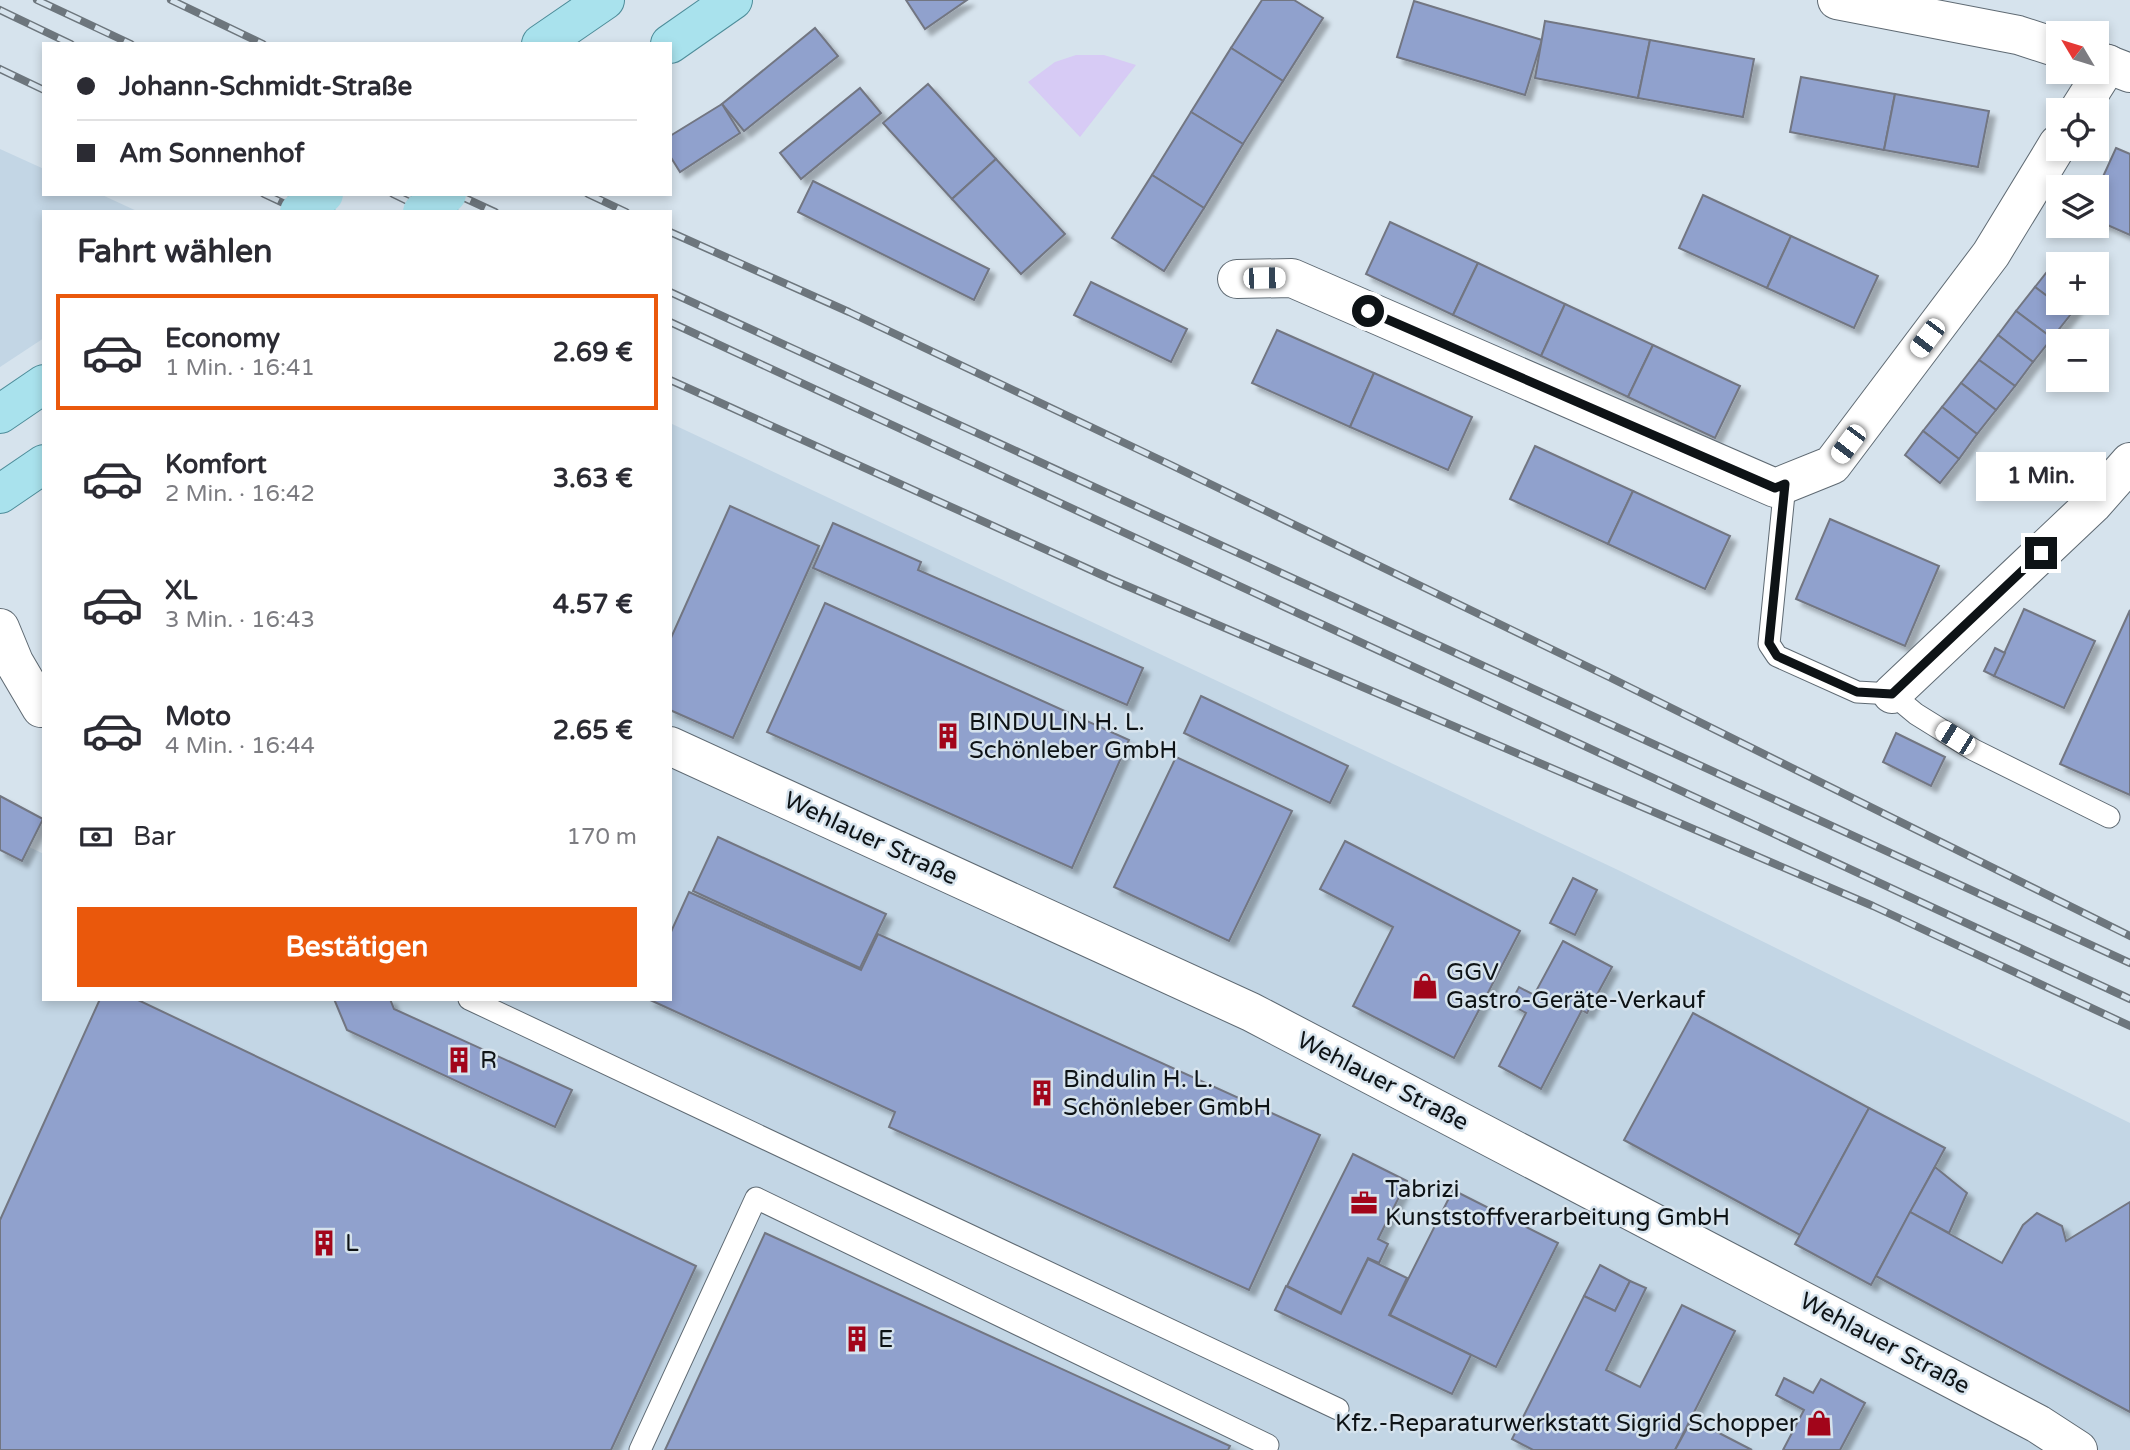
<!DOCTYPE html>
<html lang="de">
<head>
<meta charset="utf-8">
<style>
  body { margin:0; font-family:"Varela Round",sans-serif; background:#f2f2f3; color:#2b2b33; height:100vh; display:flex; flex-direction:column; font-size:26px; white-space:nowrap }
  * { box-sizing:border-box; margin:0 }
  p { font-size:23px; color:#7c7c81 }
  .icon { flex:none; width:38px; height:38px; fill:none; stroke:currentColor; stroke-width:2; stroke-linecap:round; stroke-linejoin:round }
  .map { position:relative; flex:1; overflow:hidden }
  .side { position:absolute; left:42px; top:210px; width:630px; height:791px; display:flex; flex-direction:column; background:#fff; border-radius:0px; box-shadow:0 4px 10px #0003 }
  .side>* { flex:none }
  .banner { position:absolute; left:42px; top:42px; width:630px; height:154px; border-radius:0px; box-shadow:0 4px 10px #0003; display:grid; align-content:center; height:154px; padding:0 35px; background:#fff }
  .needle { width:46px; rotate:308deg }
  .controls { position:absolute; left:2046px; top:21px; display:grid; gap:14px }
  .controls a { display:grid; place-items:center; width:63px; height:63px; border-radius:0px; background:#fff; box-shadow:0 4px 10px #0003; font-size:35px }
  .end { position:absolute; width:32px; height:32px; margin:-16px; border:9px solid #0e1316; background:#fff; box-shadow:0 0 0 4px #fff }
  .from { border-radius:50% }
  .bubble { position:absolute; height:49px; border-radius:0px; background:#fff; box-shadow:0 4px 10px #0003; font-size:23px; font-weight:700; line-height:49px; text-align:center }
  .car { position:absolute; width:21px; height:42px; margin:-21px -10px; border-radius:9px; box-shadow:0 0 5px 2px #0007; background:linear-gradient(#fff 24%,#345 0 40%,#fff 0 76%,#345 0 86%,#fff 0) }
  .banner b { display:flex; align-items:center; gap:24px; height:66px; font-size:26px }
  .banner b+b { border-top:2px solid #e1e1e2 }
  .banner i { width:18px; height:18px; background:#2b2b33 }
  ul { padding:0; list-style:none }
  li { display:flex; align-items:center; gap:21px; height:116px; margin:0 14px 10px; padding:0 21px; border:4px solid transparent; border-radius:0px }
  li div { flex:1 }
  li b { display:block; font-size:26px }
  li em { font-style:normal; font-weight:700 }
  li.selected { border-color:#ea580c }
  li>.icon { width:63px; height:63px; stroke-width:1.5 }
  h2 { padding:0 35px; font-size:32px; line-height:84px }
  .pay { display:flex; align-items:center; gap:18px; height:77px; padding:0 35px; font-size:26px }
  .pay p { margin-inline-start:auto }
  .button { display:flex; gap:14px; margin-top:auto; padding:14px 35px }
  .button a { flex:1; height:80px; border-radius:0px; background:#ea580c; color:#fff; font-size:28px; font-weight:700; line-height:80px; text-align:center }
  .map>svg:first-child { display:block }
</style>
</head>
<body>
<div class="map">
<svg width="2130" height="1450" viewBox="0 0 2130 1450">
  <defs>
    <filter id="shadow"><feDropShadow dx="6" dy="6" stdDeviation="2" flood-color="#0004"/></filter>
  </defs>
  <rect width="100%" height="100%" fill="#d6e3ed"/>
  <g fill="#c3d6e5">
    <path d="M0,149L44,169V194H100L139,212H44V338L0,367Z"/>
    <path d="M670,423L1618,870L2130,1123V1450H0V796L43,819L29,847L44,854V999H670Z"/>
  </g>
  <path fill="#d7cbf5" d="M1076,55H1104L1136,65L1080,137L1028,82L1055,62Z"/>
  <g fill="#90a1cd" stroke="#727682" stroke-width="2" filter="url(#shadow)">
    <path d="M906,0H967L925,29Z"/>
    <path d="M1262,0H1294L1323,18L1283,81L1231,48Z"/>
    <path d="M1414,1L1542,40L1525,95L1397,57Z"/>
    <path d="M1545,21L1650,40L1638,98L1535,78Z"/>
    <path d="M815,28L838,56L744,131L722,104Z"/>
    <path d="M1650,40L1754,59L1743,117L1638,98Z"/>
    <path d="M1231,48L1283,81L1243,144L1191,112Z"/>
    <path d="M1801,77L1895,94L1884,150L1790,132Z"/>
    <path d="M928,84L996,159L952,199L883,123Z"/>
    <path d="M860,88L881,113L801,179L780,153Z"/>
    <path d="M1895,94L1989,111L1978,167L1884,150Z"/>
    <path d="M722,104L740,133L680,172L670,156V136Z"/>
    <path d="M1191,112L1243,144L1204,208L1152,175Z"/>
    <path d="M2116,148L2130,154V235L2096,220V192Z"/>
    <path d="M996,159L1065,234L1021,274L952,199Z"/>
    <path d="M1152,175L1204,208L1164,271L1112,238Z"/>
    <path d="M813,181L989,269L974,300L798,212Z"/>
    <path d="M1703,195L1791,236L1767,288L1679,248Z"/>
    <path d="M1390,222L1478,263L1453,315L1366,274Z"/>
    <path d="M1791,236L1878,276L1854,328L1767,288Z"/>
    <path d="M1478,263L1565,304L1541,356L1453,315Z"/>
    <path d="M2054,263L2058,266V303H2079L2071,314L2035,287Z"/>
    <path d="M1091,282L1187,329L1171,362L1074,315Z"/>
    <path d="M2035,287L2071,314L2052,338L2016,311Z"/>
    <path d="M1565,304L1653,345L1628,397L1541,356Z"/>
    <path d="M2016,311L2052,338L2033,362L1998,335Z"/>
    <path d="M1277,330L1374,373L1350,427L1252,383Z"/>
    <path d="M1998,335L2033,362L2015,386L1979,360Z"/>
    <path d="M1653,345L1740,386L1715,438L1628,397Z"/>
    <path d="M1979,360L2015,386L1996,410L1961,383Z"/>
    <path d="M1374,373L1472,417L1448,470L1350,427Z"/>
    <path d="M1961,383L1996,410L1977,434L1942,407Z"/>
    <path d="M1942,407L1977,434L1959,459L1923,431Z"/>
    <path d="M1923,431L1959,459L1940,483L1905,455Z"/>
    <path d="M1535,446L1633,491L1608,544L1510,499Z"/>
    <path d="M1633,491L1730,536L1705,589L1608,544Z"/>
    <path d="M730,506L819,546L733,738L670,710V640Z"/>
    <path d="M1830,519L1939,566L1905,646L1796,599Z"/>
    <path d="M833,523L921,562L918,570L1143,668L1127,705L813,568Z"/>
    <path d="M825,603L1129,740L1072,868L767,732Z"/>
    <path d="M2024,609L2095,641L2064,708L1994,676Z"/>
    <path d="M2130,610V795L2060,764Z"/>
    <path d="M1995,648L2005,653L1994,676L1984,671Z"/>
    <path d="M1201,696L1348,766L1330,803L1184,733Z"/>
    <path d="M1896,733L1945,757L1931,786L1883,762Z"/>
    <path d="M1176,757L1292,811L1229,941L1114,887Z"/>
    <path d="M0,796L43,819L22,861L0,850Z"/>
    <path d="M718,837L886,914L860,968L693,891Z"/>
    <path d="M1345,841L1520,931L1454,1058L1353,1006L1393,927L1320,889Z"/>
    <path d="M1573,878L1597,890L1575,935L1550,923Z"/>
    <path d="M689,892L861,970L878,934L1320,1135L1249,1290L889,1127L895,1112L648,999H670V934Z"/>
    <path d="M1563,941L1612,967L1587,1013L1582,1010L1541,1089L1499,1066L1526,1013L1510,1004L1519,987L1534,995Z"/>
    <path d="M100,999H136L696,1266L611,1450H0V1220Z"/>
    <path d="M334,999H390L394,1009L572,1090L555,1127L347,1030Z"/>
    <path d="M1693,1013L1869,1108L1800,1235L1624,1140Z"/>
    <path d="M1869,1108L1945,1148L1871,1285L1795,1244Z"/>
    <path d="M1353,1154L1407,1181L1378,1239L1388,1244L1379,1263L1368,1258L1341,1313L1287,1286Z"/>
    <path d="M1935,1167L1967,1193L1949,1233L1910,1212Z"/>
    <path d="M1453,1190L1558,1243L1496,1367L1390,1315Z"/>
    <path d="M2130,1202V1412L1876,1276L1910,1212L2002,1263L2023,1225L2037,1213L2062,1226L2066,1241Z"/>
    <path d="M765,1233L1230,1446L1228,1450H665Z"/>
    <path d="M1368,1259L1407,1278L1389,1315L1471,1355L1452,1394L1275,1310L1286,1286L1341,1314Z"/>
    <path d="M1600,1265L1630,1281L1615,1311L1584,1296Z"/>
    <path d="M1630,1281L1646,1288L1606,1370L1640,1387L1682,1305L1735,1331L1675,1450H1533L1512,1439L1584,1296L1615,1311Z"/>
    <path d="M1784,1378L1813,1393L1821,1379L1865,1403L1840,1450H1783L1804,1410L1776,1395Z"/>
    <path d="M1692,1419L1752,1450H1675Z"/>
  </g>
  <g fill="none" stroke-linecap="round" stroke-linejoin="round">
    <g stroke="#5f6a73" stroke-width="23">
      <g id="service">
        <path d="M1785,484L1769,644L1777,656L1857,692L1892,694L1916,714L1974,750L2109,817"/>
        <path d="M469,999L1338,1409"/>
        <path d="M640,1450L756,1198L1268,1445L1266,1450"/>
      </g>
    </g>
    <g stroke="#5f6a73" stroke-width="40">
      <g id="minor">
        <path d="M2079,110L2108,64"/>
        <path d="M1237,279L1292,278L1775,488L1832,465L1991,254L2058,144"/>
        <path d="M0,628L14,662L41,708"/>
        <path d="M1892,694L2093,504L2130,462"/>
        <path d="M670,746L1251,1012L2038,1424L2078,1450"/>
      </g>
    </g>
    <g stroke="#5f6a73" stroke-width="40">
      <g id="tertiary">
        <path d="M1837,0L2018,35L2058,48"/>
        <path d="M2096,60L2130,73"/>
      </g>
    </g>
    <g stroke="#4e8d9a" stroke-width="40">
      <g id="primary">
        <path d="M541,44L605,0"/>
        <path d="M670,44L733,0"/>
        <path d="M0,414L44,384"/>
        <path d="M0,494L44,464"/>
      </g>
    </g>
    <use href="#service" stroke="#fff" stroke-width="21"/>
    <use href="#minor" stroke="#fff" stroke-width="38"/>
    <use href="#tertiary" stroke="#fff" stroke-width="38"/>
    <use href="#primary" stroke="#a9e2ed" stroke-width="38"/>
    <g stroke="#6d767d" stroke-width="8">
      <g id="rail">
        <path d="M37,0L131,44"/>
        <path d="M171,0L263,44"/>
        <path d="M0,10L71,44"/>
        <path d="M0,69L44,90"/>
        <path d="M264,194L302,212"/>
        <path d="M393,194L430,212"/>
        <path d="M456,194L495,212"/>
        <path d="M588,194L626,212"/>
        <path d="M670,232L849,312L1173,466L1609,677L2130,936"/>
        <path d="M670,292L2130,963"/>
        <path d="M670,322L2130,999"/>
        <path d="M670,380L1113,580L1873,906L2130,1026"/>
      </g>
    </g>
    <use href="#rail" stroke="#d6e3ed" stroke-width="5" stroke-dasharray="16" stroke-linecap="butt"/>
    <g stroke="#4e8d9a" stroke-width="40" stroke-linecap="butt">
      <g id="primary-bridge">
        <path d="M299,212L324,194"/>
        <path d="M422,212L447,194"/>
      </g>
    </g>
    <use href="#primary-bridge" stroke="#a9e2ed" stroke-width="38"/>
  </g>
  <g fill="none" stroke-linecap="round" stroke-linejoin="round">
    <path stroke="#0e1316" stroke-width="9" d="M1368,311L1775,488L1785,484L1769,643L1777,656L1857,692L1892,694L2041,553"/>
  </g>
  <defs>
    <g id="building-bare" transform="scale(2.1)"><path d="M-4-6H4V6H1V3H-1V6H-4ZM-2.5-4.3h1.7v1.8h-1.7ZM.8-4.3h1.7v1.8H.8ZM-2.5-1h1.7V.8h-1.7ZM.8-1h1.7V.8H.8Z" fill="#a2051a" stroke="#d6e3ed" stroke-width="2.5" paint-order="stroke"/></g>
    <g id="shop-bare" transform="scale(2.1)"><path d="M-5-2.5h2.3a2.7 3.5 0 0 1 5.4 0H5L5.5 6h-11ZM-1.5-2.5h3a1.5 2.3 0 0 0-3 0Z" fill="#a2051a" stroke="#d6e3ed" stroke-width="2.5" paint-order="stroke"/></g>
    <g id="office-bare" transform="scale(2.1)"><path d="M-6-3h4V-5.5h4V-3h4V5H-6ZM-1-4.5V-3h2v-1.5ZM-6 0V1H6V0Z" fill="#a2051a" stroke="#d6e3ed" stroke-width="2.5" paint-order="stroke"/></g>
  </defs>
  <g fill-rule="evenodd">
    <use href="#building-bare" x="948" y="736"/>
    <use href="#shop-bare" x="1425" y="986"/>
    <use href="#building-bare" x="459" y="1060"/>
    <use href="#building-bare" x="1042" y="1093"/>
    <use href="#office-bare" x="1364" y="1203"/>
    <use href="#building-bare" x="324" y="1243"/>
    <use href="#building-bare" x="857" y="1339"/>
    <use href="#shop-bare" x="1819" y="1423"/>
  </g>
  <g text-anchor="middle" stroke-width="5" stroke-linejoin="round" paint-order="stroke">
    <g font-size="24" fill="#0e1316" stroke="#d6e3ed" text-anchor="start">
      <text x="969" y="730">BINDULIN H. L.<tspan x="969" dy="28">Schönleber GmbH</tspan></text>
      <text x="1446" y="980">GGV<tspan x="1446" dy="28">Gastro-Geräte-Verkauf</tspan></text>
      <text x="480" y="1068">R</text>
      <text x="1063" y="1087">Bindulin H. L.<tspan x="1063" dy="28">Schönleber GmbH</tspan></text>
      <text x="1385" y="1197">Tabrizi<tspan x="1385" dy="28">Kunststoffverarbeitung GmbH</tspan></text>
      <text x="345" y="1251">L</text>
      <text x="878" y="1347">E</text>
      <text x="1798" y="1431" text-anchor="end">Kfz.-Reparaturwerkstatt Sigrid Schopper</text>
    </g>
    <g font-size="24" fill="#0e1316" stroke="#d6e3ed">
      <text transform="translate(871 838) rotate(25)" y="8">Wehlauer Straße</text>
      <text transform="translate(1383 1081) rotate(27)" y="8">Wehlauer Straße</text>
      <text transform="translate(1885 1343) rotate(28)" y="8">Wehlauer Straße</text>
    </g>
  </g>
</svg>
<div class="controls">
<a><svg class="needle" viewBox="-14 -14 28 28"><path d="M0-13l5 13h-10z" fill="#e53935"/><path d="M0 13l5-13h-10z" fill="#7c7c81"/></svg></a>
<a><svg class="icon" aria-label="locate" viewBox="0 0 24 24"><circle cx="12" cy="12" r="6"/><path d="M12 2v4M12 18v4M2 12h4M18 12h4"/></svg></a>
<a><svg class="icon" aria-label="layers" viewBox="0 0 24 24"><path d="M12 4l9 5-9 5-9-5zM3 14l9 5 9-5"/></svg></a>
<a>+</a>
<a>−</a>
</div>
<i class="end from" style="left:1368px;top:311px"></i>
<i class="end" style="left:2041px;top:553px"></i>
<div class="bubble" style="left:1976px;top:452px;width:130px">1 Min.</div>
<i class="car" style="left:1264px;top:278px;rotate:89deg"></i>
<i class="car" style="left:1927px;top:338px;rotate:217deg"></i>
<i class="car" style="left:1848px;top:444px;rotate:217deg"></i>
<i class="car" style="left:1955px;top:738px;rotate:302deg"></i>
<div class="banner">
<b><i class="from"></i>Johann-Schmidt-Straße</b>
<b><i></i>Am Sonnenhof</b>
</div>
<section class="side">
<h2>Fahrt wählen</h2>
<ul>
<li class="selected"><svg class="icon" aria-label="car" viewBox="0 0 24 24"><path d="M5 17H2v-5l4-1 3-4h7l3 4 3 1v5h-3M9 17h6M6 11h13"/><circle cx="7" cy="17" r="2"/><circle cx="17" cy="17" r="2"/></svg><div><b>Economy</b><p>1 Min. · 16:41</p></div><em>2.69 €</em></li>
<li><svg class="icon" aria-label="car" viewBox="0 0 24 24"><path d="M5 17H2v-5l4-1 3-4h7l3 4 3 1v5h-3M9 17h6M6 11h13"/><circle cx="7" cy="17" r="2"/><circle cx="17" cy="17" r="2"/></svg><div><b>Komfort</b><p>2 Min. · 16:42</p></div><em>3.63 €</em></li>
<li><svg class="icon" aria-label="car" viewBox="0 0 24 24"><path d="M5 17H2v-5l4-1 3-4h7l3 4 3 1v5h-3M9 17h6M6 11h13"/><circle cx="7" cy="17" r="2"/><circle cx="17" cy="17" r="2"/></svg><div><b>XL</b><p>3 Min. · 16:43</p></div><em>4.57 €</em></li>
<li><svg class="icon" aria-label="car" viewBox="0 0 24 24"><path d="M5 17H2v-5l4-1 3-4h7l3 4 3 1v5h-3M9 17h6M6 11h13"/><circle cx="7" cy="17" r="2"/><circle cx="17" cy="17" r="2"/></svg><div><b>Moto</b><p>4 Min. · 16:44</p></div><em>2.65 €</em></li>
</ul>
<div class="pay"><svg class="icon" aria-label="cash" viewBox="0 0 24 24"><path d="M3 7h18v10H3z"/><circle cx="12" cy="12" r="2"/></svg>Bar<p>170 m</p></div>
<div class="button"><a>Bestätigen</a></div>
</section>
</div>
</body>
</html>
